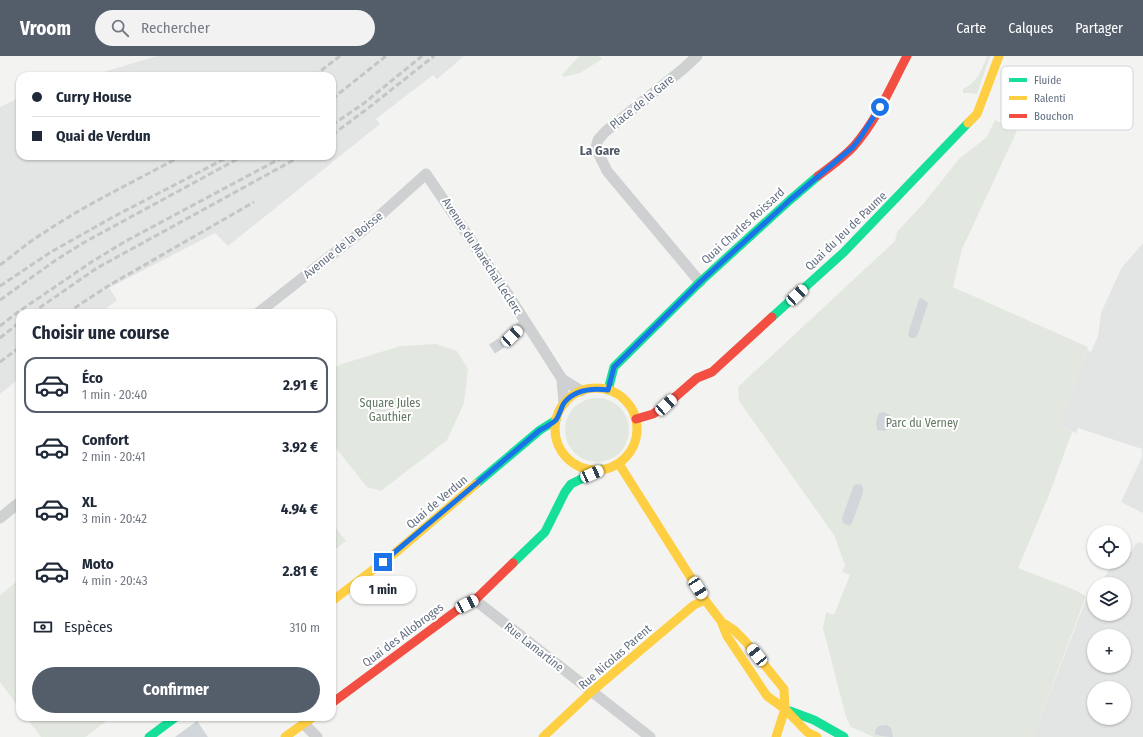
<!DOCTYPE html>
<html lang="fr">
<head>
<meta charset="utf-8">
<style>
  body { margin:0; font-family:"Fira Sans Condensed",sans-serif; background:#f2f2f3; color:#1f2937; height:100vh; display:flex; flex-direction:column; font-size:15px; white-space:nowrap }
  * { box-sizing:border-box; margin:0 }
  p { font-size:13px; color:#747a83 }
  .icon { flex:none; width:22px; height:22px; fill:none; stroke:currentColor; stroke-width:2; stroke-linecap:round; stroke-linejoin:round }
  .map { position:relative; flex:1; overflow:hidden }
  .side { position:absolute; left:16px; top:253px; width:320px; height:412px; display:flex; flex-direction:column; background:#fff; border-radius:12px; box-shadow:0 1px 3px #0004 }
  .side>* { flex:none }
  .hud { position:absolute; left:16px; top:16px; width:320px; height:88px; border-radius:12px; box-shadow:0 1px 3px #0004; display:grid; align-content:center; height:88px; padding:0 16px; background:#fff }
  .buttons { position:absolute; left:1087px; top:469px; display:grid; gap:8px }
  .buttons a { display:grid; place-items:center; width:44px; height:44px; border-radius:50%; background:#fff; box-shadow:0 1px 3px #0004; font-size:20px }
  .end { position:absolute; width:18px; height:18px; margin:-9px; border:5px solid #1a73e8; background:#fff; box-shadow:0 0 0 2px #fff }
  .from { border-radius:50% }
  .bubble { position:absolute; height:28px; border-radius:14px; background:#fff; box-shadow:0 1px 3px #0004; font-size:13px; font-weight:700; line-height:28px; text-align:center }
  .car { position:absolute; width:12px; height:24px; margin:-12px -6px; border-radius:5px; box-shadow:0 0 3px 1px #0007; background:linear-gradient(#fff 24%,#345 0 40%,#fff 0 76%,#345 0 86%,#fff 0) }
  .hud b { display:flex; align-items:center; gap:14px; height:38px; font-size:15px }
  .hud b+b { border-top:1px solid #e0e1e3 }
  .hud i { width:10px; height:10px; background:#1f2937 }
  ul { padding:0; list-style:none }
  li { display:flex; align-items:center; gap:12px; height:56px; margin:0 8px 6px; padding:0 8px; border:2px solid transparent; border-radius:12px }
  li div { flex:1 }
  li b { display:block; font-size:15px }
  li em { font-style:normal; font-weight:700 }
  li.current { border-color:#545e6a }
  li>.icon { width:36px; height:36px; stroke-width:1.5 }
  h2 { padding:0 16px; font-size:18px; line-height:48px }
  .pay { display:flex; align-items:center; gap:10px; height:44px; padding:0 16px; font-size:15px }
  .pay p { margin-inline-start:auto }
  .primary-button { display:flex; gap:8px; margin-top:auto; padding:8px 16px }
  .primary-button a { flex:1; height:46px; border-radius:24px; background:#545e6a; color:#fff; font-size:16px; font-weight:700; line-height:46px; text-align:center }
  header { display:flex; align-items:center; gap:24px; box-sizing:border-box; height:56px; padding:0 20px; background:#545e6a; color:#fff }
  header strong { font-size:19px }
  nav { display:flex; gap:22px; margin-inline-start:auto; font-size:14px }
  .search { width:280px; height:36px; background:#f2f2f3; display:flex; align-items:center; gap:10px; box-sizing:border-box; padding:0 14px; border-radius:22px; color:#747a83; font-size:15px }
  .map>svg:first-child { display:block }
</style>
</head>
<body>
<header>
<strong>Vroom</strong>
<div class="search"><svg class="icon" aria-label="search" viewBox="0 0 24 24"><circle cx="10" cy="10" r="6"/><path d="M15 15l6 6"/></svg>Rechercher</div>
<nav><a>Carte</a><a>Calques</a><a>Partager</a></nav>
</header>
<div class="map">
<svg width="1143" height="681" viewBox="0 0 1143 681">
  <rect width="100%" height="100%" fill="#f3f4f1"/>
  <g fill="#e3e4e4" fill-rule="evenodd">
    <path d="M157,0H464L437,23L433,19L376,63L380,68L228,190L215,177L109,232L117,244L101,257H20V322L0,338V51L20,41V100H332V20H90Z"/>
    <path d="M1143,187V457L1121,446L1142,401V393L1078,372L1076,377L1059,371L1087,294L1091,296L1098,280L1101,257L1121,213Z"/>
    <path d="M1139,486L1143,488V681H1033L1090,533L1094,535V558H1124V528H1101L1113,506H1124V499L1132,495L1135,489ZM1094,580H1124V610H1094ZM1094,632H1124V662H1094Z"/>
  </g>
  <g fill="#e2e7df">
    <path d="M579,0H599L602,3L580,17L564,21L562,19Z"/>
    <path d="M987,0H990L977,38L971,37H963V33C977,27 982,14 987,0Z"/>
    <path d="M995,64L1017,75L962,193L953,231L1088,291L1059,371L1072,376L1049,439L1018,512L1075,534L1086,540L1033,681H874L851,671L846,661L823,572L826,556L834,559L850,519L842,516L845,509L834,479L739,345L738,331L895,185L897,176L924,147L959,103L987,81Z"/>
    <path d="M436,288L457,295L468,313L464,347L447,384L381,435L367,431L332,387V313L342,308L400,290Z"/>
    <circle cx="597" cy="374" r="32"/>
    <path d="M332,467L346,485L332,496Z"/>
    <path d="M20,523V653L0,626V539Z"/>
    <path d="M26,661H112L85,681H41Z"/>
  </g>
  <g fill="#d1d6da">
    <path d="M922,242L928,247L918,278L915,282H910L908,278L919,243Z"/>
    <path d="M884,356L890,359C892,366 889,370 885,375L877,374L876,366L879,357Z"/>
    <path d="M861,428L863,432V437L852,467L849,470L843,467L842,462L854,429Z"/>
    <path d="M197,665L208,681H175Z"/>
    <path d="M887,669L891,672L893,681C888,681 879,680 875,678C874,671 880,669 887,669Z"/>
  </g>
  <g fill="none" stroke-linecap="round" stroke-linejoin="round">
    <path stroke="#cfd3d5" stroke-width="11" stroke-dasharray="11 5.5" stroke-linecap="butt" d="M492,293L512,280"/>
    <g stroke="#cfd0d1" stroke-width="11">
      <path d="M697,0L683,13L605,76L598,84L596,92L607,115L700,226"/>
      <path d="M258,257L366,172L426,118L507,237L562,323L581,335"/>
      <path d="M512,280L525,267"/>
      <path d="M562,323L564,347"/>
      <path d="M0,462L20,446"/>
      <path d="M475,544L650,681"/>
      <path d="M304,668L317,681"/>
    </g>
    <g stroke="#16e098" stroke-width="9">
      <path d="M772,261L843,197L968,67"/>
      <path d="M608,334L614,311L700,226L790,144L818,120"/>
      <path d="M476,428L540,374L556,364"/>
      <path d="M513,507L545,476L565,436L571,428L602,413"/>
      <path d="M790,655L814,664L844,681"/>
      <path d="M149,681L176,661"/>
    </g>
    <g stroke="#ffcf43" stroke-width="9">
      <path d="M968,67L977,58L999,0"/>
      <circle cx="596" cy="373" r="41"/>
      <path d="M619,408L705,544L721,565L727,580L767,640L785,653L807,676L817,681"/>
      <path d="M332,545L395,497L476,428"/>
      <path d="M725,568L734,574L745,585L784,633L785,653L776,681"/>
      <path d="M285,681L313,661"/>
      <path d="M543,681L591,636L694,549L705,544"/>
    </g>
    <g stroke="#f24e42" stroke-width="9">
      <path d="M818,120C830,111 844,101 854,90C877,64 891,30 907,0"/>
      <path d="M636,363L653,358L666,349L697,322L712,316L772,261"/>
      <path d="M332,647L460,552L475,544L513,507"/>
    </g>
    <g stroke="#c4c5c6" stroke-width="3" stroke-dasharray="6 3" stroke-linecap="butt">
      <path d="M314,20L340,0"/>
      <path d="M332,43L386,0"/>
      <path d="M332,69L363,48L422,0"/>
      <path d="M332,79L367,53L434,0"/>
      <path d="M0,209C14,199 27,187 42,178C86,148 134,126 181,100"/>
      <path d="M0,230L51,196L113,161L230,100"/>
      <path d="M0,244L56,204L83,187L243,100"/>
      <path d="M32,257L97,212L301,100"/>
      <path d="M67,257L108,230L254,146"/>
      <path d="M0,270L18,256L93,205L126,185L285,100"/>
      <path d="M0,282L20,266"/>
      <path d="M0,306L20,291"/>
    </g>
  </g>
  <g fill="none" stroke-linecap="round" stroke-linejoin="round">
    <path stroke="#1a73e8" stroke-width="5" d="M383,506L540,374C544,372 552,368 556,364C559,360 561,352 564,347C575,333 592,332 608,334L614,311L700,226L790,144L853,91L860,82L880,51"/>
  </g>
  <g text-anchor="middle" stroke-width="4" stroke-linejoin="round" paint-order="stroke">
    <g font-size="12" fill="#636f82" stroke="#fff">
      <text transform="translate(642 46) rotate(-39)" y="4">Place de la Gare</text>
      <text transform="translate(743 170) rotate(-42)" y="4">Quai Charles Roissard</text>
      <text transform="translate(846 175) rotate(-44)" y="4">Quai du Jeu de Paume</text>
      <text transform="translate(343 189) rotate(-39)" y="4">Avenue de la Boisse</text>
      <text transform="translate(482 200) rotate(57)" y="4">Avenue du Maréchal Leclerc</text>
      <text transform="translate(437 446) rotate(-40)" y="4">Quai de Verdun</text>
      <text transform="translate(403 579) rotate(-37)" y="4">Quai des Allobroges</text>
      <text transform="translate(534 591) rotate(38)" y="4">Rue Lamartine</text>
      <text transform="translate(615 601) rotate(-41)" y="4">Rue Nicolas Parent</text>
    </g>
    <g font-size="12" fill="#637962" stroke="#fff">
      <text x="390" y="351">Square Jules<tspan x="390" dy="14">Gauthier</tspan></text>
      <text x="922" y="371">Parc du Verney</text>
    </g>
    <g font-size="13" font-weight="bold" fill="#515a67" stroke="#fff">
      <text x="600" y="99">La Gare</text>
    </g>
  </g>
  <rect x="1001" y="10" width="132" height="64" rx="6" fill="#fff" stroke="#d0d4da" stroke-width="1"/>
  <rect x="1009" y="22" width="18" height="4" fill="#16e098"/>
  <rect x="1009" y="40" width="18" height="4" fill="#ffcf43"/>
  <rect x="1009" y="58" width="18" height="4" fill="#f24e42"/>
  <g font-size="11" fill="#636f82">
    <text x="1034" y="28">Fluide</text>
    <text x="1034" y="46">Ralenti</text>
    <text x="1034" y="64">Bouchon</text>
  </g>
</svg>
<div class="buttons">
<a><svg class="icon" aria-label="locate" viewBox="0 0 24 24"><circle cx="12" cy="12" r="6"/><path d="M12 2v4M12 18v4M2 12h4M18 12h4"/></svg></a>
<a><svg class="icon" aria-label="layers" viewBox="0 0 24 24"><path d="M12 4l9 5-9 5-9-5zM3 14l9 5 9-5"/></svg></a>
<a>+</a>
<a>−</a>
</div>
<i class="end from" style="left:880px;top:51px"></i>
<i class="end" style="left:383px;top:506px"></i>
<div class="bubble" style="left:350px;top:520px;width:66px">1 min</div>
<i class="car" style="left:797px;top:239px;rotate:47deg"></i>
<i class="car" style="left:512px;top:280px;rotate:47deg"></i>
<i class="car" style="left:666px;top:349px;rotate:48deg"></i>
<i class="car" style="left:592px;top:418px;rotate:66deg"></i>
<i class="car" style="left:698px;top:532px;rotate:147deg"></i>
<i class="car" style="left:467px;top:548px;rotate:63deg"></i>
<i class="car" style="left:757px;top:599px;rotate:321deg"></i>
<div class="hud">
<b><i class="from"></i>Curry House</b>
<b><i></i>Quai de Verdun</b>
</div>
<section class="side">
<h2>Choisir une course</h2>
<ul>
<li class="current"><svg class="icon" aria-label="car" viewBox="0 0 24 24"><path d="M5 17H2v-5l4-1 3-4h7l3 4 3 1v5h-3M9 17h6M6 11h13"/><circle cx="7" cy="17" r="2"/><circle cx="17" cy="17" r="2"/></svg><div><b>Éco</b><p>1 min · 20:40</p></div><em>2.91 €</em></li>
<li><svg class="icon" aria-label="car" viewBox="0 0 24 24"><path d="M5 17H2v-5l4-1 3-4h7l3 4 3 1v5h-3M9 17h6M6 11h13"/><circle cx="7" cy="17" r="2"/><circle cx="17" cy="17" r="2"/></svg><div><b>Confort</b><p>2 min · 20:41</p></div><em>3.92 €</em></li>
<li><svg class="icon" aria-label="car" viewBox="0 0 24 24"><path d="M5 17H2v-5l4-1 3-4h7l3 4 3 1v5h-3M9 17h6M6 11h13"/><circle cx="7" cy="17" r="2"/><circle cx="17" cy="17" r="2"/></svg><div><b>XL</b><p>3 min · 20:42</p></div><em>4.94 €</em></li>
<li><svg class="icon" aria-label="car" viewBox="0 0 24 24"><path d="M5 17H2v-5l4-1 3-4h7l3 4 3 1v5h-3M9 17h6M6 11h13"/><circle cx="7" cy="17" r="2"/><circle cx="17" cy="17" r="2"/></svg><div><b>Moto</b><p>4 min · 20:43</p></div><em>2.81 €</em></li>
</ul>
<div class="pay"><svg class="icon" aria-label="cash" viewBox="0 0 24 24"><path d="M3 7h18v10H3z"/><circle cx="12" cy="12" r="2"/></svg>Espèces<p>310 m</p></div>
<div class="primary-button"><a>Confirmer</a></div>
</section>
</div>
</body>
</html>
